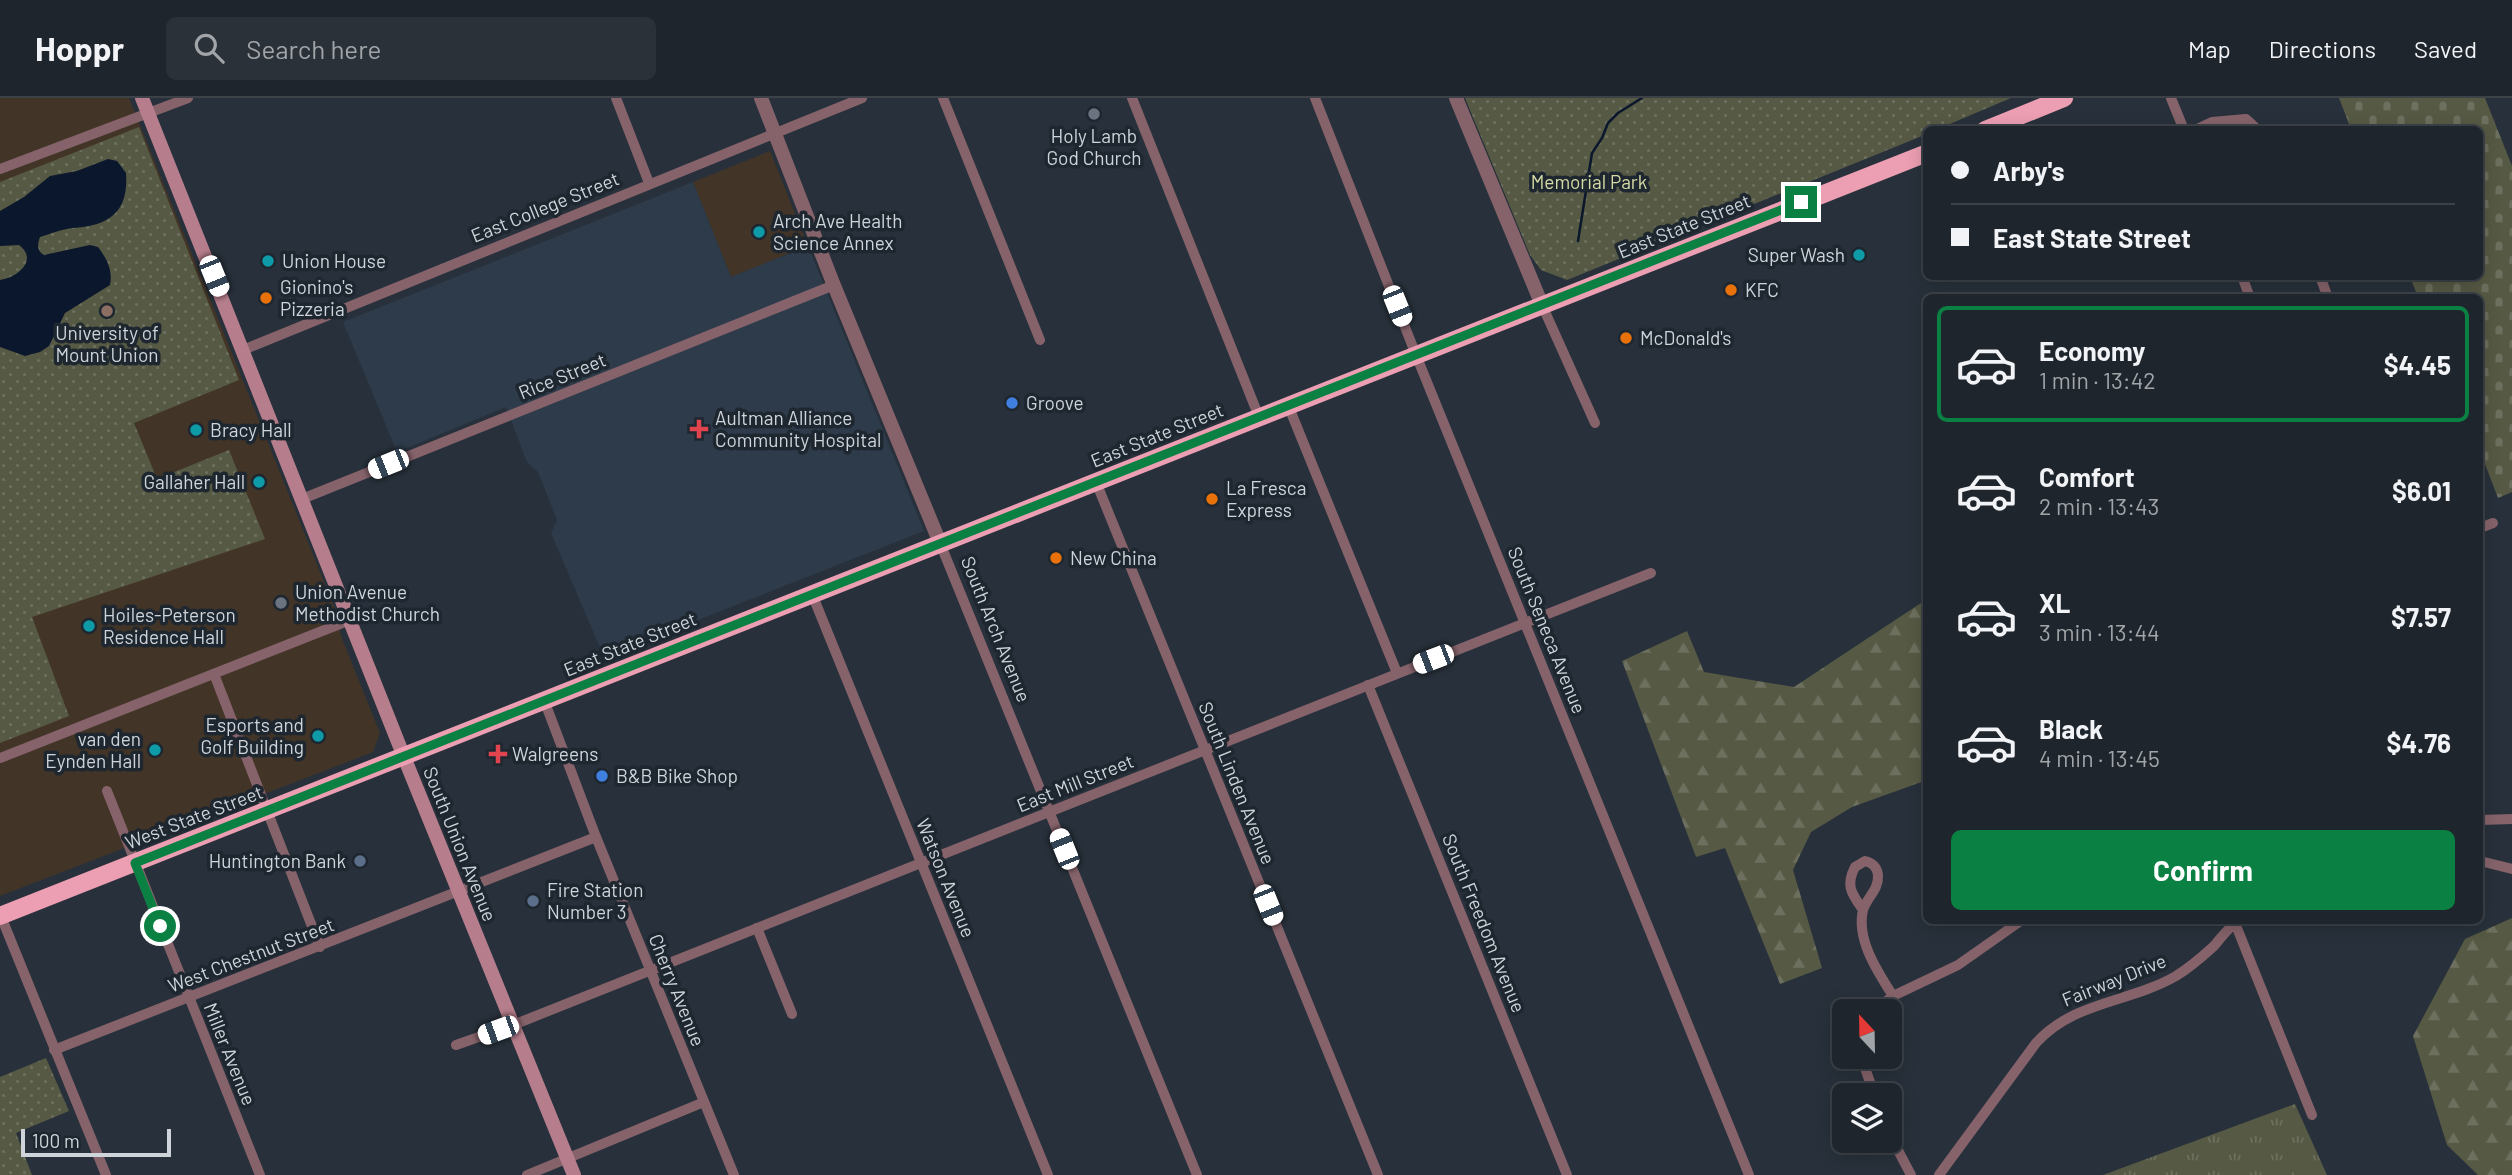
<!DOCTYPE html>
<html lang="en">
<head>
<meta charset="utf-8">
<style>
  body { margin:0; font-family:Barlow,sans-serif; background:#2b3138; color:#f1f3f6; height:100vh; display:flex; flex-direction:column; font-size:26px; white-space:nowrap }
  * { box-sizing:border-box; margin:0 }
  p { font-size:23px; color:#a1a5a9 }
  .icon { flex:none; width:38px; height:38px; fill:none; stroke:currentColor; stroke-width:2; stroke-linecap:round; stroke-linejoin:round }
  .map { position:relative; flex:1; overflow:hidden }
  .side { position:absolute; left:1923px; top:196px; width:560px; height:630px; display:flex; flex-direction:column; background:#1e252c; border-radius:10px; box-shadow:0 4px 18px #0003,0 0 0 2px #3c4248 }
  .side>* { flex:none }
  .guide { position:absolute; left:1923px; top:28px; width:560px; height:154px; border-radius:10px; box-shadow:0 4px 18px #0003,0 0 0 2px #3c4248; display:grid; align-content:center; height:154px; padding:0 28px; background:#1e252c }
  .needle { width:46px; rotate:338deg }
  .fabs { position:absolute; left:1832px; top:901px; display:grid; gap:14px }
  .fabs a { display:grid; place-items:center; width:70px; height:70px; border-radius:10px; background:#1e252c; box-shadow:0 4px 18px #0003,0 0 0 2px #3c4248; font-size:35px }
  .scale { position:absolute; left:21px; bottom:18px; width:150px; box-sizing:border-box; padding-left:7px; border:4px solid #ced4da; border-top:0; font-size:19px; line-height:24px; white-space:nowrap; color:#ced4da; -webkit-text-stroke:5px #1e2730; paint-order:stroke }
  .end { position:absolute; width:32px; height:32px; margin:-16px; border:9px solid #0b8043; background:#fff; box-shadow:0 0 0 4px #fff }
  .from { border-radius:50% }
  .car { position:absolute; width:21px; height:42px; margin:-21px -10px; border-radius:9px; box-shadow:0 0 5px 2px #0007; background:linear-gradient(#fff 24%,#345 0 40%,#fff 0 76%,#345 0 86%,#fff 0) }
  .guide b { display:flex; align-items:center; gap:24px; height:66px; font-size:26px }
  .guide b+b { border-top:2px solid #3c4248 }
  .guide i { width:18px; height:18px; background:#f1f3f6 }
  ul { padding:12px 0 0; list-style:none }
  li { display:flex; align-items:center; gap:21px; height:116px; margin:0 14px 10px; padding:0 14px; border:4px solid transparent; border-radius:10px }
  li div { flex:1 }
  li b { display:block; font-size:26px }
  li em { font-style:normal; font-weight:700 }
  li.selected { border-color:#0b8043 }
  li>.icon { width:63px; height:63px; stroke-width:1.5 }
  .button { display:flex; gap:14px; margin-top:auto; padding:14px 28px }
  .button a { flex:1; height:80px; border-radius:10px; background:#0b8043; color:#fff; font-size:28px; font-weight:700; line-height:80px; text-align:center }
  header { display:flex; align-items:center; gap:42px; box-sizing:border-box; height:98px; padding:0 35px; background:#1e252c; border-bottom:2px solid #3c4248 }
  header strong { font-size:33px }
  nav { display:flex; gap:38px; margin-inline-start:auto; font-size:24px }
  .search { width:490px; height:63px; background:#2b3138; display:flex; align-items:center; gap:18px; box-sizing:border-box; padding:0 24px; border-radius:10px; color:#a1a5a9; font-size:26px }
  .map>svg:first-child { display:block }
</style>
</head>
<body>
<header>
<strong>Hoppr</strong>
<div class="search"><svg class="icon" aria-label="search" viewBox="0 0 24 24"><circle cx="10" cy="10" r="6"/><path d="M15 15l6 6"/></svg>Search here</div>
<nav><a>Map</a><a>Directions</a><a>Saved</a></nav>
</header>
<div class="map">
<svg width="2512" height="1077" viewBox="0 0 2512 1077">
  <defs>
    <pattern id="grass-tufts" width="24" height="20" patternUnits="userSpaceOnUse" patternTransform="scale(1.75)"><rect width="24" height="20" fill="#565943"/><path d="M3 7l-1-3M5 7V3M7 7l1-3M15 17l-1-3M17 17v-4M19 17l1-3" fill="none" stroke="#6d705e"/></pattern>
    <pattern id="forest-firs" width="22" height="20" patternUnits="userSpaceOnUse" patternTransform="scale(1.75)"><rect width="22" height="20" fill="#565943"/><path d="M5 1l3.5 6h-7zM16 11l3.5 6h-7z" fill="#6d705e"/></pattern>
    <pattern id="cemetery-stones" width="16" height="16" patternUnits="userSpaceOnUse" patternTransform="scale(1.75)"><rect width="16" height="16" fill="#565943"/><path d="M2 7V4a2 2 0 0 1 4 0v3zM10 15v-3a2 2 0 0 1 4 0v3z" fill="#6d705e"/></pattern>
    <pattern id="park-dots" width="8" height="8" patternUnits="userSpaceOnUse" patternTransform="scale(1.75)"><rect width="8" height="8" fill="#565943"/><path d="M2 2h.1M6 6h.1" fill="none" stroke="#6d705e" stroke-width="1.8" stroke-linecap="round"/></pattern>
  </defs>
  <rect width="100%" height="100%" fill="#28313b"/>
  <g fill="#423527">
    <path d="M0,0H129L337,516L341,538L380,635L373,654L0,798Z"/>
    <path d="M770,53L808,148L731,179L693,84Z"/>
  </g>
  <path fill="#2d3b4a" d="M693,84L731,179L808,148L924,433L604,559L551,435L557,422L538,374L527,364L506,309L397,354L343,224Z"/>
  <path fill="url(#grass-tufts)" d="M2295,1006L2327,1077H2103Z"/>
  <g fill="url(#forest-firs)">
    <path d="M1927,501V682L1852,709L1811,734L1793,772L1822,870L1780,886L1725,750L1696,759L1622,563L1687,533L1704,574L1794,589Z"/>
    <path d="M2512,820V1077H2478L2447,1047L2413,938L2465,841Z"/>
  </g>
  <path fill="url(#cemetery-stones)" d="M2339,0H2485L2512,68V394L2498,400L2480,353V200L2418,199L2410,179L2480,178V32L2351,31Z"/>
  <g fill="url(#park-dots)">
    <path d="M1465,0H2011L1938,31L1927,32V36L1567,182L1541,172L1530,157Z"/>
    <path d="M139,29L239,282L134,325L157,381L229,352L265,441L32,519L69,618L0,645V84Z"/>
    <path d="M46,960L69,1013L16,1035L32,1077H0V979Z"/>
  </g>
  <path fill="#565943" d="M2301,1046L2313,1077H2295L2286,1052Z"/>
  <path fill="#0a172c" d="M108,61L117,63L126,75C129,115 108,128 73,130C62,131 50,136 40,139C37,147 37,153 44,157L90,147L98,149C107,161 113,172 110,187L65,215L49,248L40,254L25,258L0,249V182C17,180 39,162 19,147L0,148V113L24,99L50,78L77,73Z"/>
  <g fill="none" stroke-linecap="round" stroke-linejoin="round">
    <path stroke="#0a172c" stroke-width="2.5" d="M1578,143L1592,55L1602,40L1608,25L1618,15L1642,0"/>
    <g stroke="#86636b" stroke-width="10">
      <path d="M616,0L649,85"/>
      <path d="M943,0L1040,242"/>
      <path d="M1132,0L1259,319"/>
      <path d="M1315,0L1416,257L1749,1077"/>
      <path d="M2171,0L2184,32"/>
      <path d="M2195,32L2212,24L2246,21L2258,32"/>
      <path d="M0,71L188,0"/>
      <path d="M2242,178L2250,200"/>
      <path d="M2320,178L2328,200"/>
      <path d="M1542,207L1595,325"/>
      <path d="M243,252L862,0"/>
      <path d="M1288,307L1397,575"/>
      <path d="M1096,384L1378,1077"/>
      <path d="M302,401L834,187"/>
      <path d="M2480,430L2493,425"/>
      <path d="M940,445L1197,1077"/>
      <path d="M812,496L1048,1077"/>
      <path d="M214,576L320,849"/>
      <path d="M1368,587L1567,1077"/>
      <path d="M544,602L596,739L734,1077"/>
      <path d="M0,660L350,522"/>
      <path d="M107,693L260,1077"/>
      <path d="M2480,722L2512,721"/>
      <path d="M2480,763L2512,771"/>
      <path d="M1863,812C1852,796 1845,788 1855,769L1865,763C1873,765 1877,769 1878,777C1879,792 1867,799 1863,812C1856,842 1878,874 1893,898"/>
      <path d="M0,816L106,1077"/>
      <path d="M757,830L792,916"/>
      <path d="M1872,914L1893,898L1958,867L2022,822"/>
      <path d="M456,947L513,927L1651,475"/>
      <path d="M54,952L596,739"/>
      <path d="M1861,959L1875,998"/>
      <path d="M1890,1037L1911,1077"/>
      <path d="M527,1077L704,1004"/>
      <path d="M1939,1077L2036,945C2074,903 2129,905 2176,878C2189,870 2202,859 2214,848C2220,841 2225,834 2232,828L2237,830L2312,1017"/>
    </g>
    <g stroke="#86636b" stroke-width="14">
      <path d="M761,0L833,185L940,445"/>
      <path d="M1456,0L1542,207"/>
    </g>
    <path stroke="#b67e8c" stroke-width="14" d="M142,0L404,659L574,1077"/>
    <g stroke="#ec9eb2" stroke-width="18">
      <path d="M1985,32L2064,0"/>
      <path d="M0,818L1927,55"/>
    </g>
  </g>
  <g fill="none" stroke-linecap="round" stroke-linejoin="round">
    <path stroke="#0b8043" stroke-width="9" d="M160,828L135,765L1801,104"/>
  </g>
  <g fill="#6b7280" stroke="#1e2730" stroke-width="2.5">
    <circle cx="1094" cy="16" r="7"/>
    <circle cx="281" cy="505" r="7"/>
  </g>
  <g fill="#0f9aa8" stroke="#1e2730" stroke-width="2.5">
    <circle cx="759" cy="134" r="7"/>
    <circle cx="1859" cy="157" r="7"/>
    <circle cx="268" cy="163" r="7"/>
    <circle cx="196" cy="332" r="7"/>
    <circle cx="259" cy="384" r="7"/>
    <circle cx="89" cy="528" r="7"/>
    <circle cx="318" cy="638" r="7"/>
    <circle cx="155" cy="652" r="7"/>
  </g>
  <g fill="#e8710a" stroke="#1e2730" stroke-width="2.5">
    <circle cx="1731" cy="192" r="7"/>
    <circle cx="266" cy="200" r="7"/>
    <circle cx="1626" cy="240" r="7"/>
    <circle cx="1212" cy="401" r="7"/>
    <circle cx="1056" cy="460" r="7"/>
  </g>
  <circle fill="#8d6e63" stroke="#1e2730" stroke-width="2.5" cx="107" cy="213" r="7"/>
  <g fill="#3f7fe0" stroke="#1e2730" stroke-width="2.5">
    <circle cx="1012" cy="305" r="7"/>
    <circle cx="602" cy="678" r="7"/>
  </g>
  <g fill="#e0444e" stroke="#1e2730" stroke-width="2.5">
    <path d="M695.5 320.5h7v7h7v7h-7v7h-7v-7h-7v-7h7z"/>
    <path d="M494.5 645.5h7v7h7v7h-7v7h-7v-7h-7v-7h7z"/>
  </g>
  <g fill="#5c6f8a" stroke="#1e2730" stroke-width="2.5">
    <circle cx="360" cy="763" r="7"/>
    <circle cx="533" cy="803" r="7"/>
  </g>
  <g text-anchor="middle" stroke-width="7" stroke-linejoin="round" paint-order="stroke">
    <g font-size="19" fill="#ced4da" stroke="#1e2730" text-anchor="start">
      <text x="1094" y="45" text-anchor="middle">Holy Lamb<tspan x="1094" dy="22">God Church</tspan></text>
      <text x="773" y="130">Arch Ave Health<tspan x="773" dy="22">Science Annex</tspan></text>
      <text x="1845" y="164" text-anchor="end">Super Wash</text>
      <text x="282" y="170">Union House</text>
      <text x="280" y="196">Gionino's<tspan x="280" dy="22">Pizzeria</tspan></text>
      <text x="1745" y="199">KFC</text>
      <text x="107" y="242" text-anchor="middle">University of<tspan x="107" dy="22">Mount Union</tspan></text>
      <text x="1640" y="247">McDonald's</text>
      <text x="1026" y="312">Groove</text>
      <text x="715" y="327">Aultman Alliance<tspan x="715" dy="22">Community Hospital</tspan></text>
      <text x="210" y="339">Bracy Hall</text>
      <text x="245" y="391" text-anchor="end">Gallaher Hall</text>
      <text x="1226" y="397">La Fresca<tspan x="1226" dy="22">Express</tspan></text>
      <text x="1070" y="467">New China</text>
      <text x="295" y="501">Union Avenue<tspan x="295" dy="22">Methodist Church</tspan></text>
      <text x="103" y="524">Hoiles-Peterson<tspan x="103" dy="22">Residence Hall</tspan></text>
      <text x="304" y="634" text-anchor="end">Esports and<tspan x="304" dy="22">Golf Building</tspan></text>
      <text x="141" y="648" text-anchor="end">van den<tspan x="141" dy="22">Eynden Hall</tspan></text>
      <text x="512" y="663">Walgreens</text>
      <text x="616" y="685">B&amp;B Bike Shop</text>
      <text x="346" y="770" text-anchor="end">Huntington Bank</text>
      <text x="547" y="799">Fire Station<tspan x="547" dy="22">Number 3</tspan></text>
    </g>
    <g font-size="19" fill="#d6dca4" stroke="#1e2730">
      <text x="1589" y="91">Memorial Park</text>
    </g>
    <g font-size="19" fill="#ced4da" stroke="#1e2730">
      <text transform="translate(545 109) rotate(-22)" y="7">East College Street</text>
      <text transform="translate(1684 128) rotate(-22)" y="7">East State Street</text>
      <text transform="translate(562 278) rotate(-22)" y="7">Rice Street</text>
      <text transform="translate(1157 337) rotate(-22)" y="7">East State Street</text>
      <text transform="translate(996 531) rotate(68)" y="7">South Arch Avenue</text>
      <text transform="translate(1547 532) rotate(68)" y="7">South Seneca Avenue</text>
      <text transform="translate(630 546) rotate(-22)" y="7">East State Street</text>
      <text transform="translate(1075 685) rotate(-22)" y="7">East Mill Street</text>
      <text transform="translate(1237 685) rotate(68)" y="7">South Linden Avenue</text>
      <text transform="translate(194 719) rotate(-21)" y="7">West State Street</text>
      <text transform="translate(460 746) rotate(68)" y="7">South Union Avenue</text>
      <text transform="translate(946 780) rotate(68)" y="7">Watson Avenue</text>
      <text transform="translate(1484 825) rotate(68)" y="7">South Freedom Avenue</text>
      <text transform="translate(251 857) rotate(-21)" y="7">West Chestnut Street</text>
      <text transform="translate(2114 882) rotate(-22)" y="7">Fairway Drive</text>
      <text transform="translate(677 892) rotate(68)" y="7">Cherry Avenue</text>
      <text transform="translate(230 956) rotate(68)" y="7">Miller Avenue</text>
    </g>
  </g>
</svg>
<div class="fabs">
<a><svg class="needle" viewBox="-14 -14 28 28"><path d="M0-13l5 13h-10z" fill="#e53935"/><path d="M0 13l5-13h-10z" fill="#a1a5a9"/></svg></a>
<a><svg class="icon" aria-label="layers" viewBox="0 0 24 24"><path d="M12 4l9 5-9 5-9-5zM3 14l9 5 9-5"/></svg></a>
</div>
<div class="scale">100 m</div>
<i class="end from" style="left:160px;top:828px"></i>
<i class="end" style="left:1801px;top:104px"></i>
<i class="car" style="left:214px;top:178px;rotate:158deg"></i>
<i class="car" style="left:1397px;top:208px;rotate:158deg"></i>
<i class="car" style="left:388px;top:366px;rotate:248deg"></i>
<i class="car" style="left:1433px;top:561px;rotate:249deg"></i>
<i class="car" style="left:1064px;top:751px;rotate:338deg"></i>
<i class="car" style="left:1268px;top:807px;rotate:158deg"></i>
<i class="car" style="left:498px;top:932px;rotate:250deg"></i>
<div class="guide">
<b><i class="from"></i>Arby's</b>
<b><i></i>East State Street</b>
</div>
<section class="side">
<ul>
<li class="selected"><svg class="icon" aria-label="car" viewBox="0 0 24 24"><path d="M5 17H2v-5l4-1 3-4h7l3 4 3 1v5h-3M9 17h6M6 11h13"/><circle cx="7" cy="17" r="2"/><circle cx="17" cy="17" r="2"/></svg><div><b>Economy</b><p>1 min · 13:42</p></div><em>$4.45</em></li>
<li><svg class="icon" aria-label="car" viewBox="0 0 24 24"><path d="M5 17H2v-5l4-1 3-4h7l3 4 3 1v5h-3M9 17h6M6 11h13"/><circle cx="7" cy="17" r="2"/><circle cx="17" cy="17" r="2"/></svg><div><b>Comfort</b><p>2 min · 13:43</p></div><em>$6.01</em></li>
<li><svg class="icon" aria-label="car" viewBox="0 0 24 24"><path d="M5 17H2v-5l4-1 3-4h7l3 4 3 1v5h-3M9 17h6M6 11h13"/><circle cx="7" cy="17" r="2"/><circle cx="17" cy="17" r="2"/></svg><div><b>XL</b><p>3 min · 13:44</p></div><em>$7.57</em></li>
<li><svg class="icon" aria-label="car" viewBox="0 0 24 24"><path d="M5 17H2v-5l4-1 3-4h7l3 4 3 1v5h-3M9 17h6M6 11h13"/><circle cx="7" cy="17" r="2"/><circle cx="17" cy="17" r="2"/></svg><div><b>Black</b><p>4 min · 13:45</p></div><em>$4.76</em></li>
</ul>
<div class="button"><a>Confirm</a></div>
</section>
</div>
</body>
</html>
